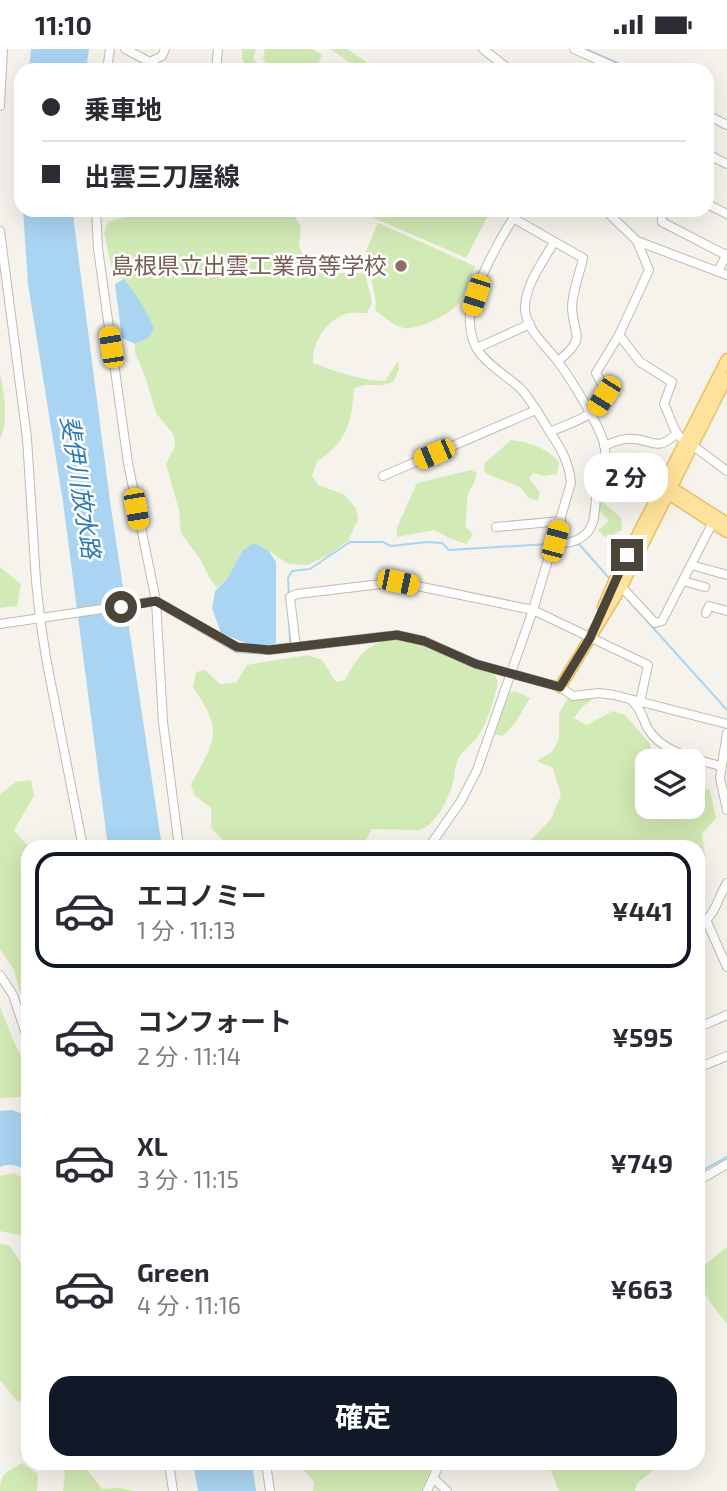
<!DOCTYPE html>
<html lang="ja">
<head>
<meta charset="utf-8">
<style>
  body { margin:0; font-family:"Exo 2","Noto Sans JP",sans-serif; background:#f2f2f3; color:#2b2b33; height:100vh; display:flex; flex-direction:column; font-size:26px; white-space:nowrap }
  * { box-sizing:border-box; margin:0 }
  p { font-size:23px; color:#7c7c81 }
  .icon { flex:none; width:38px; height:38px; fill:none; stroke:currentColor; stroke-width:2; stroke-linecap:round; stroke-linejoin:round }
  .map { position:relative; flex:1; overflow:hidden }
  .panel { position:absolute; left:21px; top:791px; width:684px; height:630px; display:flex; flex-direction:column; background:#fff; border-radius:21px; box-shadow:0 7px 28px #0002 }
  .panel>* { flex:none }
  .top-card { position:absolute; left:14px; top:14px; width:700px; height:154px; border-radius:21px; box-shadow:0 7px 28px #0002; display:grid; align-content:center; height:154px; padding:0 28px; background:#fff }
  .controls { position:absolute; left:635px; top:700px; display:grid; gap:14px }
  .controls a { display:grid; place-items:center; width:70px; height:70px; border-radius:14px; background:#fff; box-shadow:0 7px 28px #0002; font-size:35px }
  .end { position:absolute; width:32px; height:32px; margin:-16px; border:9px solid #4b4439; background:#fff; box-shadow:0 0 0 4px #fff }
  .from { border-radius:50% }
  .bubble { position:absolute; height:49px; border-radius:21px; background:#fff; box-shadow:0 7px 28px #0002; font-size:23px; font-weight:700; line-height:49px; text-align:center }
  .car { position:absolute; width:21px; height:42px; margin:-21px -10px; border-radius:9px; box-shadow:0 0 5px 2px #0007; background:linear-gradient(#f5c518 24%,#345 0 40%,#f5c518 0 76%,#345 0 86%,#f5c518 0) }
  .top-card b { display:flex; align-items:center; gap:24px; height:66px; font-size:26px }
  .top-card b+b { border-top:2px solid #e1e1e2 }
  .top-card i { width:18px; height:18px; background:#2b2b33 }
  ul { padding:12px 0 0; list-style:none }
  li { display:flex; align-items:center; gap:21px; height:116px; margin:0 14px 10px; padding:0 14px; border:4px solid transparent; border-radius:21px }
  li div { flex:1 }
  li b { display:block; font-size:26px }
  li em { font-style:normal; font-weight:700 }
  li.selected { border-color:#111827 }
  li>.icon { width:63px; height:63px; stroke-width:1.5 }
  .button { display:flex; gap:14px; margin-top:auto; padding:14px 28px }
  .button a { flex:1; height:80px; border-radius:21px; background:#111827; color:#fff; font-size:28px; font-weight:700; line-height:80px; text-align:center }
  .status { display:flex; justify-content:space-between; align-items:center; height:49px; padding:0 35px; background:#fff; direction:ltr }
  .status svg { height:19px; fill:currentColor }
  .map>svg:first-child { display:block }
</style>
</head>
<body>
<div class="status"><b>11:10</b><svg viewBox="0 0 49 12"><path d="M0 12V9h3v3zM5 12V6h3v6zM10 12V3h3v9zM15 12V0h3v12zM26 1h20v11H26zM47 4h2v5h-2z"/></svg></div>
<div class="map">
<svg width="727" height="1442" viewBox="0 0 727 1442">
  <rect width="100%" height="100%" fill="#f6f3ec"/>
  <g fill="#d2eab5">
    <path d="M242,0H256L253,9L261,21H246L242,8Z"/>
    <path d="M265,0H312L322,6L315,21H271L263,10Z"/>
    <path d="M330,0H347L378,21H361Z"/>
    <path d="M131,161H291L301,178L299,196L304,210L336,224H365L372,253L367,264C360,264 351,263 345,265C325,273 312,294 313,314C340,324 356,330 385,332L398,312L399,320L393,333C376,340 368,332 354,340C352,373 346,395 317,412L312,427L318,436L343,445L356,459L358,471L348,492L327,507L307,516L288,515L268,501L242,502L228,529L217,539L209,528L200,510L181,484L179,461L166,415L175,397L174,386L156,364L145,327L135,304V295L150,288L138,249L111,216L104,184L108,173L124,168Z"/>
    <path d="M369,161H491L466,209L367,166Z"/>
    <path d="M378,174L475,217C470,229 465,247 456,257C447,267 417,281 404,279C394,277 383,267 375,261L376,253L366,202Z"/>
    <path d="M0,324C4,344 9,371 0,390Z"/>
    <path d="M511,391C529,393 547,399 559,413L557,425L544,427L533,424L529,429L540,443L538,452L529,449L520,438L485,424L484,415Z"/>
    <path d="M471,421L477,424C476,433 470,438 468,446C466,455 467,468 465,477L473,485L466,495L449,489L434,481L397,488V478L417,434Z"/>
    <path d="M600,440H603L604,454L621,469L622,481L606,489L598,481L609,472L598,460Z"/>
    <path d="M0,518L21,535L17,557L0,559Z"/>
    <path d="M397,589L443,603L495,626L498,633C494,650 490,668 480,684C474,695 461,701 457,713C454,720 455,728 453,734C448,750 436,777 419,781L372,780L365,793L369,798H230L211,779V759L194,746L191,735C215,692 224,682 193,638L196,623L205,621L220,635L236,634L247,616L308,606L322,611L336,633L345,631C359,605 367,594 397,589Z"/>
    <path d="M515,642L530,649L515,674L503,687L493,685L510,643Z"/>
    <path d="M590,648L592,651L582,658L574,669L586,676L613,662L625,666L650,695L653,712H648V758H693V735L710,741L716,769L702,785L705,807L698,818V798H527L528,794L551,770L561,746L553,719L537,712L553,702L559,689V665L568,649Z"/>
    <path d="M31,731L34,747L14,781L29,798L28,972L14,921L0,900V745L16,733Z"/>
    <path d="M0,958L14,993L25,1014L28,1025V1043L20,1048L0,1049Z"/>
    <path d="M14,1124L28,1133V1188L0,1182V1127Z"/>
    <path d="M0,1195L9,1196L25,1220L28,1233V1353L17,1352L0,1331Z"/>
    <path d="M727,1198V1275C715,1259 698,1242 698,1221Z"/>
    <path d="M22,1414L38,1425L37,1442H0C0,1423 7,1423 22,1414Z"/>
    <path d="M61,1414H85L88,1422L102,1440L119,1439L134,1442H63L65,1425Z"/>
    <path d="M298,1414H434L421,1442H313L314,1433Z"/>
    <path d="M548,1414H663L637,1434L635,1442H559Z"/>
  </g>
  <g fill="#a9d4f2">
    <path d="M31,0H89L86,21H29Z"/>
    <path d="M23,161H74V174L110,452L162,798H108L63,453L28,235Z"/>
    <path d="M124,230L138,249L154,278L150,288L135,295L122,289L115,235Z"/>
    <path d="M254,494L268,501L276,513V593L273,597H253L221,584L212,559L215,542L228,529L242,502Z"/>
    <path d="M12,1061L28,1067V1122C19,1117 10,1113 0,1118V1062Z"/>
    <path d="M193,1414H252L256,1442H198Z"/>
  </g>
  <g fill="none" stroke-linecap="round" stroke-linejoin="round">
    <g stroke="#a9d4f2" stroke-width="2">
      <path d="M586,0L633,21"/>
      <path d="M707,60H708"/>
      <path d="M554,497L560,499L579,495L609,529"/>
      <path d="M289,546L288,529L292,522L310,520L350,493H383L391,497L427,493L442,494L449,501L549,495"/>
      <path d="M629,552L727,661"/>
      <path d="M289,573L290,593"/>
      <path d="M698,1124L727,1108"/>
    </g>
    <g stroke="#c2bbae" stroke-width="10">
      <g id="minor">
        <path d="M125,0L150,13L162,7L165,0"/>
        <path d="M483,0L510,21"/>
        <path d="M574,0L621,21"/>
        <path d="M107,21L110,0"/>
        <path d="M216,21L218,0"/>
        <path d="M0,57L3,0"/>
        <path d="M707,66L727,76"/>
        <path d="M707,105L727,115"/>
        <path d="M707,155L727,165"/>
        <path d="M96,161L98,200L128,414L156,552L163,673L179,798"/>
        <path d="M662,161V173L726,206"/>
        <path d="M513,169L583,209C580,224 572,243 572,258C573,287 588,288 558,312"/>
        <path d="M0,182L27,389L36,532L40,569L46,609L83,798"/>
        <path d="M637,192L727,226"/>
        <path d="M554,193C543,213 524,237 525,261C527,281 545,296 556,310C569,327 602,379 605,399C606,415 601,426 597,441C595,451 596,462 593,473C588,489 571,497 555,492"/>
        <path d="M718,222L727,205"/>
        <path d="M619,286L640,313L672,333L664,355C671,369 673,383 684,392"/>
        <path d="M477,299L530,275"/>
        <path d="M550,383C567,375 602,366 604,345C605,338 599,330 596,324L619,286L649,221L637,192L605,161"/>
        <path d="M692,396L727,422"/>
        <path d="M604,397C612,394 620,390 627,390C651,388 655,405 676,385"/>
        <path d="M605,413L630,418L663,435"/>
        <path d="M383,427L536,361"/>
        <path d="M496,478L561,472"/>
        <path d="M691,516L727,526"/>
        <path d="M683,532L705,538"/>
        <path d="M619,535L655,574L662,572L713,473"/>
        <path d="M706,564L709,557L727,562"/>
        <path d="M0,575L156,552L237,599L269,601L397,586L424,592L476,615L560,638L573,647L599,644L614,646L727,675"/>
        <path d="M296,598L290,548L297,545L398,533L533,561L648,616L640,653"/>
        <path d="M632,652C641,659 643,671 648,680C663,704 696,710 720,717"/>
        <path d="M727,684L720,729L727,761"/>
        <path d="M429,798L461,752L477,721L533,561L571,434C569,412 560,398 548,380C540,367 532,352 521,340C507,327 487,316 477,300C471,290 469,275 470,263C474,237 503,183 519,161"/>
        <path d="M707,873L727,918"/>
        <path d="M698,877C716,867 717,850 727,834"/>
        <path d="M0,926L13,946L28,991"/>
        <path d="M704,976L727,966"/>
        <path d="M698,1019L727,1007"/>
        <path d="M698,1132L727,1115"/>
        <path d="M169,1414L173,1442"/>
        <path d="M266,1414L270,1442"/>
        <path d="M433,1429L447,1442"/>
        <path d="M427,1442L440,1414"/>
      </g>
    </g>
    <g stroke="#e6c16a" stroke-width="13">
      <g id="major">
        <path d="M666,435L727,474"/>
        <path d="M665,438L667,444L727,483"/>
        <path d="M603,558L615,530L727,310"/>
        <path d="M560,638L622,537L727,328"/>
      </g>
    </g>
    <use href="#minor" stroke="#fff" stroke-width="8"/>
    <use href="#major" stroke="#ffe39c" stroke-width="10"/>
  </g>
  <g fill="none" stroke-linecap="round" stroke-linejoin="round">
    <path stroke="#4b4439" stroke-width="9" d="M121,558L156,552L237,598L269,601L397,586L424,592L476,615L560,638L590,589L627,506"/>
  </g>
  <circle fill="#8d6e63" stroke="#fff" stroke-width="2.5" cx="401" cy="217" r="7"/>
  <g text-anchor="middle" stroke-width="5" stroke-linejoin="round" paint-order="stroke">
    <g font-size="23" fill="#785e54" stroke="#fff" text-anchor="end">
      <text x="387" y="225">島根県立出雲工業高等学校</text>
    </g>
    <g font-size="24" font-style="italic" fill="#2e7ab2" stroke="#fff">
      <text transform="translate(80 438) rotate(81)" y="8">斐伊川放水路</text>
    </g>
  </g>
</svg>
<div class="controls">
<a><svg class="icon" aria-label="layers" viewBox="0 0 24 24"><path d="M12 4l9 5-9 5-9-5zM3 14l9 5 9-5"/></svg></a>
</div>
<i class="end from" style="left:121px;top:558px"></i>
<i class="end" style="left:627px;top:506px"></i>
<div class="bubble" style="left:584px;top:404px;width:84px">2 分</div>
<i class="car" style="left:476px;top:246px;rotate:198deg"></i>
<i class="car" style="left:111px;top:298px;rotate:351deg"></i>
<i class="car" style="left:604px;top:347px;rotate:212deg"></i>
<i class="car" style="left:434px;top:405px;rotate:247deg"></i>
<i class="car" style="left:136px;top:460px;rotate:170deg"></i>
<i class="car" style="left:555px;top:492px;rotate:15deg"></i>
<i class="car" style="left:398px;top:533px;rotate:102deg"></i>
<div class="top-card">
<b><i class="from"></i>乗車地</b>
<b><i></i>出雲三刀屋線</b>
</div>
<section class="panel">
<ul>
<li class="selected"><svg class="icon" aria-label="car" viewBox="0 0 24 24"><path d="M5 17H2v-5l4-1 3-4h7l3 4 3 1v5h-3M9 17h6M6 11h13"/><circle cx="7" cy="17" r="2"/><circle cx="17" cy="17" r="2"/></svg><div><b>エコノミー</b><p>1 分 · 11:13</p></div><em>¥441</em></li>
<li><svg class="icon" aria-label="car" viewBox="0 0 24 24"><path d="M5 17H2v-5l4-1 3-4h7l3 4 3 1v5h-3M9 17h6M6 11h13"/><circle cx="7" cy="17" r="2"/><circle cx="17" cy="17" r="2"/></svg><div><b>コンフォート</b><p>2 分 · 11:14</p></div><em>¥595</em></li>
<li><svg class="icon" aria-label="car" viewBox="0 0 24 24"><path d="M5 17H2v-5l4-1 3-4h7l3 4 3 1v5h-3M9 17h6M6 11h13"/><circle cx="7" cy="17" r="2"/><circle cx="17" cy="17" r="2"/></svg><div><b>XL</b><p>3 分 · 11:15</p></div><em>¥749</em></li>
<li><svg class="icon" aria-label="car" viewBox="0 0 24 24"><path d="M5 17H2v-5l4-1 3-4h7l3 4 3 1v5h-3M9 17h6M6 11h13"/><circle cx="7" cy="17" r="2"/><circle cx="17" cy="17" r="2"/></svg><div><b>Green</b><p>4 分 · 11:16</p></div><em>¥663</em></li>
</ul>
<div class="button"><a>確定</a></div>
</section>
</div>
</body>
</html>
